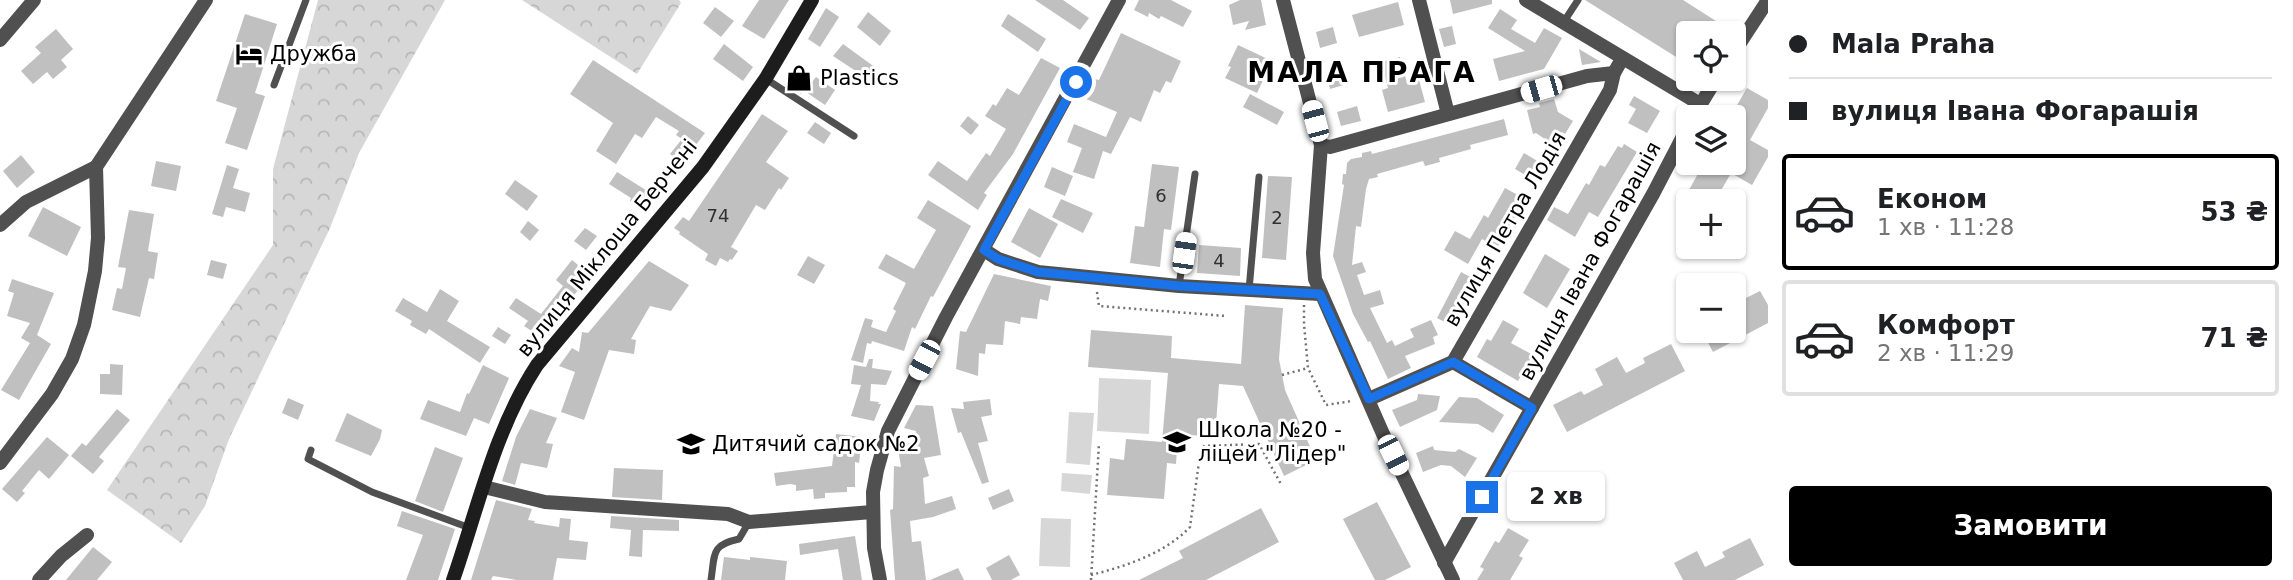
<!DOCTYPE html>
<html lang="uk">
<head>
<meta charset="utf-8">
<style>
  body { margin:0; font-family:"DejaVu Sans",sans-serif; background:#f2f2f2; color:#202124; height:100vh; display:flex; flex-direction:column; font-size:26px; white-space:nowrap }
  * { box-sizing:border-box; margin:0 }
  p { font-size:23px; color:#757577 }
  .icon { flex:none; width:38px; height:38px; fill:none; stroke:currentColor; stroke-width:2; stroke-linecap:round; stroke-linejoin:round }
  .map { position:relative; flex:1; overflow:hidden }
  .details { display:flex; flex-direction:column; background:#fff; width:525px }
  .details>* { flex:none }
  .guide { display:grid; align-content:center; height:154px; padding:0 21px; background:#fff }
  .buttons { position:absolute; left:1676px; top:21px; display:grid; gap:14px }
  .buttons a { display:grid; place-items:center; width:70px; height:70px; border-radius:7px; background:#fff; box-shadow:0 2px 5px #0004; font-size:35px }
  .end { position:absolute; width:32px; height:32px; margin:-16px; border:9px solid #1a73e8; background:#fff; box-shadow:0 0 0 4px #fff }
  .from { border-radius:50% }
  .bubble { position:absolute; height:49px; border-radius:7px; background:#fff; box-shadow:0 2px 5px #0004; font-size:23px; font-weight:600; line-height:49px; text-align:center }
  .car { position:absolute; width:21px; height:42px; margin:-21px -10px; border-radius:9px; box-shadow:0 0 5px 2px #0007; background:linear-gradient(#fff 24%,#345 0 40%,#fff 0 76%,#345 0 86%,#fff 0) }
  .guide b { display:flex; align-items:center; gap:24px; height:66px; font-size:26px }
  .guide b+b { border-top:2px solid #e0e0e0 }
  .guide i { width:18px; height:18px; background:#202124 }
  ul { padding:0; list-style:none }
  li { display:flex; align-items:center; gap:21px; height:116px; margin:0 14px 10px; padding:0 7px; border:4px solid #e0e0e0; border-radius:7px }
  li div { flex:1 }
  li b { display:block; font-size:26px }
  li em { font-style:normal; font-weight:600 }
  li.on { border-color:#000 }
  li>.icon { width:63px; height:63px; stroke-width:1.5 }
  .cta { display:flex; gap:14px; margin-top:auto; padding:14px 21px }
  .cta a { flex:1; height:80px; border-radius:7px; background:#000; color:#fff; font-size:28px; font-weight:600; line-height:80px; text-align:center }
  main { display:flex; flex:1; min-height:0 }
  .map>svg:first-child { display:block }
</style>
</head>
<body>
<main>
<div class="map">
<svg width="1768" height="580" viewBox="0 0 1768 580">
  <defs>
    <pattern id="forest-crowns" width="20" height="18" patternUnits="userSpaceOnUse" patternTransform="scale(1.75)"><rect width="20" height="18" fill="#d7d7d7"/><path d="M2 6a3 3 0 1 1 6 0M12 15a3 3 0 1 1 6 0" fill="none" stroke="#b7b7b7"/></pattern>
  </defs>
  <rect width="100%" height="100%" fill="#fff"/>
  <g fill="#d7d7d7">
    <path d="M1099,378L1151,380L1149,434L1097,431Z"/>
    <path d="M1069,412L1094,413L1090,465L1066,463Z"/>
    <path d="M1062,473L1092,475L1090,494L1061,491Z"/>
    <path d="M1041,518L1071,519L1070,567L1039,566Z"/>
  </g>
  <g fill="url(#forest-crowns)">
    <path d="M318,0H445L359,153L330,228L229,439L205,506L181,543L107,490L273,245V169Z"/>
    <path d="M522,0H679L681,3L637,74Z"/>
  </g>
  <g fill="#c0c0c0">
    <path d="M759,0H789L764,39L742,26Z"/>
    <path d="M1035,0H1063L1089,18L1080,30Z"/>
    <path d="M1139,0H1171L1192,11L1183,27L1161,16L1159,19L1149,13L1148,17L1134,10Z"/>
    <path d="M1240,0H1261L1266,25L1245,30L1249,21L1233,25L1229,5Z"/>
    <path d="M1450,0H1492V4L1453,14Z"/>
    <path d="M1585,0H1683L1716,21L1708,33H1689V65Z"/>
    <path d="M1398,2L1404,25L1359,37L1352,15Z"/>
    <path d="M715,7L734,21L721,37L703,23Z"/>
    <path d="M826,8L839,17L820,47L808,39Z"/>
    <path d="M1500,9L1517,20L1511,29L1535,43L1544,28L1562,38L1544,69L1499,81L1493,59L1525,51L1488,28Z"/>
    <path d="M868,12L891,31L880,46L857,27Z"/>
    <path d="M245,14L277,24L255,93L265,96L247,150L225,143L237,108L216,101Z"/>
    <path d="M1008,14L1046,39L1038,52L1001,26Z"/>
    <path d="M1452,26L1456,44L1444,47L1439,29Z"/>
    <path d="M1333,27L1337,43L1320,48L1316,32Z"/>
    <path d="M56,29L73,49L61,60L67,67L53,79L47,72L33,84L21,71L41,53L35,47Z"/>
    <path d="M1121,33L1181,61L1171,83L1166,81L1160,93L1154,90L1141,122L1130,117L1111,154L1103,151L1094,179L1073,172L1082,148L1067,142L1074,124L1106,137L1117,112L1086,99L1095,79L1099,80Z"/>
    <path d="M724,44L753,67L743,81L713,59Z"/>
    <path d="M843,44L876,68L868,79L833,56Z"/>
    <path d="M1238,45L1272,61L1257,93L1225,78L1231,67L1228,66Z"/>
    <path d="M1579,49L1601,62L1582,65Z"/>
    <path d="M1400,57L1407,83L1419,80L1425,102L1388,112L1382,90L1388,88L1381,62Z"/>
    <path d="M1041,58L1060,68L1013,154L984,193L987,195L978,210L928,175L938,161L967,181L986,153L990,156L1006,129L985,116L993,104L996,106L1007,88L1019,95Z"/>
    <path d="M593,60L705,133L682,163L670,154L682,139L676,135L679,131L656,117L642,138L635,134L616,164L596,151L613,123L570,94Z"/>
    <path d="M1343,69L1347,84L1330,89L1326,74Z"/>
    <path d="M797,71L812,82L816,77L835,90L825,105L803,90L801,94L788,86Z"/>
    <path d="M1747,88L1768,100V108L1750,140L1768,150V157L1752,185L1731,173L1715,201H1693L1685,197L1704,163H1734V117H1730Z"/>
    <path d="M1250,94L1284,112L1277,125L1243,107Z"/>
    <path d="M1634,96L1660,111L1647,133L1628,123L1636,109L1629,105Z"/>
    <path d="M1554,99L1558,112L1573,121L1565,134L1562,132L1555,146L1536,133L1533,134L1527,110L1540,107L1539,103Z"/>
    <path d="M1357,106L1361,121L1341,126L1337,112Z"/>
    <path d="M762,114L788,131L766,162L789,178L781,190L779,188L765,210L756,205L731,247L738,251L732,260L730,259L728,262L720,258L716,266L705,260L708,254L679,234L680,232L674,228L683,217L689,221Z"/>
    <path d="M968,116L979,125L971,135L960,126Z"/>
    <path d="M1504,119L1508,135L1470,145L1471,149L1439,158L1440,162L1425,166L1423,161L1377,174L1378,177L1369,179L1366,189L1361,227L1356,226L1352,265L1362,262L1366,272L1357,275L1364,295L1380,290L1384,304L1370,308L1387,343L1392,340L1395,346L1414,337L1410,329L1431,320L1438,335L1433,337L1435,344L1405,356L1411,368L1388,379L1370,341L1368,342L1353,314L1333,256L1344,185L1342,184L1343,174H1346L1347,163L1351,159L1362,157V153L1371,151L1372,154Z"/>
    <path d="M815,122L831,133L824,144L807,133Z"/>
    <path d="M1624,144L1637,152L1598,217L1589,212L1575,237L1547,220L1554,207L1568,214L1586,183L1589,185L1600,165L1605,167L1618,146L1622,148Z"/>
    <path d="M1524,153L1544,165L1535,181L1515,169Z"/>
    <path d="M21,155L35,172L17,188L3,171Z"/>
    <path d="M156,161L181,166L176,191L151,186Z"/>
    <path d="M1152,164L1179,167L1171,230L1164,229L1160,267L1130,263L1135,226L1144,227Z"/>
    <path d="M227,165L239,169L233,188L250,193L245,212L226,207L223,217L212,214Z"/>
    <path d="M1052,167L1073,176L1065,196L1044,187Z"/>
    <path d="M617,172L657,197L645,211L630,201L631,198L609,184Z"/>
    <path d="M1268,176L1292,177L1286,260L1262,258Z"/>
    <path d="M515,180L538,196L527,211L505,194Z"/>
    <path d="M1505,188L1525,199L1497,248L1482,239L1468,264L1444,250L1455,231L1470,239L1484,215L1488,218Z"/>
    <path d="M1061,199L1093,213L1083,233L1052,217Z"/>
    <path d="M928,200L971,226L933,297L931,296L915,329L912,327L904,351L872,341L871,344L867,343L863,363L851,360L865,318L873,320L871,327L886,332L896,311L893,309L906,283L878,268L886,254L914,269L936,230L917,218Z"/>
    <path d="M43,207L81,227L67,256L28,236Z"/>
    <path d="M1029,208L1058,224L1040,258L1011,242Z"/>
    <path d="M129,210L154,214L148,251L158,253L154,279L149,278L140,317L112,310L117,288L122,289L126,268L118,267Z"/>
    <path d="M528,221L539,230L530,241L520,232Z"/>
    <path d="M585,228L597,236L586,250L574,241Z"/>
    <path d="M1199,245L1241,248L1240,276L1197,273Z"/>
    <path d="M1545,254L1570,269L1547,308L1523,293Z"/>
    <path d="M808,256L825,265L814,284L797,275Z"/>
    <path d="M211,260L227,264L223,279L207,275Z"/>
    <path d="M572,260L590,275L541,337L524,326L528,321L509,308L516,298L541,314L563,286L556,280Z"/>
    <path d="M649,261L689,285L671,311L650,306L631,339L636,340L634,354L609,350L584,420L561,412L575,372L559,366L572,348L579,352L582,332L588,333Z"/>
    <path d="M1461,272L1476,280L1452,326L1437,318Z"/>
    <path d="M994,274L1051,286L1048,301L1040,299L1037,319L1021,317L1020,324L1005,321L1003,345L986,344L985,354L979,353L978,376L956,369L960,331L966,332Z"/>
    <path d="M12,279L54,293L37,335L51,344L19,400L1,390L30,343L21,338L30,323L7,316L14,293L8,291Z"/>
    <path d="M440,289L459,301L447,321L490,347L480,363L429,329L426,334L410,325L412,321L395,311L403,298L427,312Z"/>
    <path d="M1760,291L1768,305V323L1713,352L1702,331H1734V304Z"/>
    <path d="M1245,305L1283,308L1279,359L1285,390L1316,460L1284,476L1243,386L1219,384L1215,437L1178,434L1176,464L1167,463L1164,499L1107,495L1110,458L1124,460L1126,439L1162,442L1168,373L1088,367L1091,330L1172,336L1171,358L1241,364Z"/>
    <path d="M1503,320L1519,329L1511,343L1533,355L1518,381L1477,357L1487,339L1491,341Z"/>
    <path d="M498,327L511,335L505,344L492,336Z"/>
    <path d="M1671,344L1685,371L1567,432L1553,405L1581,391L1584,395L1603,385L1595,369L1617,357L1626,373L1645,363L1643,358Z"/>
    <path d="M869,359H873L872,368L892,371L886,385L871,384L870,401L879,402L878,404H881L874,421L851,416L861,385L851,384L854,365L866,367Z"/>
    <path d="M110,364L123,365L122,395L100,394V374H110Z"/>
    <path d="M483,365L509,378L489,424L474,418L466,436L420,419L428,400L460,412L467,393L469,394Z"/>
    <path d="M1418,394L1440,396L1437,410L1400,427L1392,410L1417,400Z"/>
    <path d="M1459,397L1477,398L1504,415L1493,433L1478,424L1439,422Z"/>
    <path d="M288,398L304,405L298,420L282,413Z"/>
    <path d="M990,399L992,415L981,417L988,441L978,443L989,482L982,484L961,432L958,433L951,408L964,409L963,402Z"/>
    <path d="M916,405L933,406L941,455L924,458L929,476L923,478L925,504L952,496L956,509L933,517L910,521L912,542L921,541L926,580H895L890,510L893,509L894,466L901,467L897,442L914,444L916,431L904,428Z"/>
    <path d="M117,409L130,420L99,457L104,461L93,474L71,456L82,443L86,446Z"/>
    <path d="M530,409L557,418L546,443L553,444L547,468L521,463L515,485L502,481L516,437Z"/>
    <path d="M347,413L382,430L380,439L371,456L335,441Z"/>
    <path d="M836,434L862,437L859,463L855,462V487H847V492L825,493V498L814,499L813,489L796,491V485L790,484L776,486L774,473L832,466Z"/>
    <path d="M47,437L69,455L49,479L39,470L22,491L25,493L17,502L2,489Z"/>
    <path d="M1433,446L1434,450L1455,452L1459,449L1477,458L1465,477L1451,466L1441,465L1423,472L1416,453Z"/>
    <path d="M435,447L463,458L443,512L415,501Z"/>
    <path d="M614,468L663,470L662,500L612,497Z"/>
    <path d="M1009,489L1014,501L993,510L988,498Z"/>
    <path d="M496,500L532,509L528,520L535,521L534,523L559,527L560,518L571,519L569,540L588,542L586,560L557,558L553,580H517L493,576L491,580H471Z"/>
    <path d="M1377,502L1411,567L1385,580H1375L1343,519Z"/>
    <path d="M1261,508L1279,542L1206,580H1139L1183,558L1179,551Z"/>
    <path d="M402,511L455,529L438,580H406L423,535L397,526Z"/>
    <path d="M611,516L679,520V531L643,530L642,557L629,556L631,530L610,528Z"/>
    <path d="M1508,528L1529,540L1519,556L1523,558L1510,580H1477L1484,569L1480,567L1495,541L1499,543Z"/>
    <path d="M855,536L862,580H843L838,549L800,555L799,544Z"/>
    <path d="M1750,538L1764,565L1735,580H1683L1674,563L1697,551L1705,567L1725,557L1722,552Z"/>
    <path d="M93,547L112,562L97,580H66Z"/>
    <path d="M1009,555L1020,575L1011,580H992L986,568Z"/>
    <path d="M724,557L750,560V557L787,561L785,580H721Z"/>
    <path d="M958,568L964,580H930Z"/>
  </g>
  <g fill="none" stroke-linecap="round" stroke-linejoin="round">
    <g stroke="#727272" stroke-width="2.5" stroke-dasharray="2 3.5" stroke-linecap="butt">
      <path d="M1097,292L1099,306L1226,316"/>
      <path d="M1304,305V324L1308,368L1326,405L1352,401"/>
      <path d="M1282,375L1308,368"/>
      <path d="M1091,575C1126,566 1164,554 1190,527L1200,455L1204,446L1259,444L1282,486"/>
      <path d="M1091,580L1099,443"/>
    </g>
    <g stroke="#505050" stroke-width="7">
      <path d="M1563,23L1578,0"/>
      <path d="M766,79L854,136"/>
      <path d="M274,85L306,0"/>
      <path d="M1179,286L1195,174"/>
      <path d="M1249,290L1259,177"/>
      <path d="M311,450L308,459L372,492L470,528"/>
      <path d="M711,580C715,553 711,545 739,539L749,522"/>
    </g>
    <g stroke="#505050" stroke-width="14">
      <path d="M1283,0L1321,145L1313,253L1315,279L1383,434L1453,580"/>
      <path d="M1419,0L1448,114"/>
      <path d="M1526,0L1700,104"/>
      <path d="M0,40L34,0"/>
      <path d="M1734,52L1768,0"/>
      <path d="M1693,117L1716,79"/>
      <path d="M1321,145L1330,147L1587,76L1614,73"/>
      <path d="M0,225L26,202L96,167"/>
      <path d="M984,250L998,259L1038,272L1179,286L1320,294"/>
      <path d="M1453,362L1532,408"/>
      <path d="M1369,399L1453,362L1610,90L1614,73L1622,59"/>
      <path d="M0,463L52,394L72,359L84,325L95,271L98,238L96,167L206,0"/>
      <path d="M484,487L545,502L728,514L749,522L872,512"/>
      <path d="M1444,563L1653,194L1689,125"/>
      <path d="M39,580L61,556L87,535"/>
      <path d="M880,580L874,548L873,492L877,470L888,431L946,317L1119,0"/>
    </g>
    <path stroke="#1d1d1d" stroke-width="14" d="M453,580C478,508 495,429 537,365L703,167L766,78L812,0"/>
  </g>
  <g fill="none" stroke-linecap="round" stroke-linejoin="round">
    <path stroke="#1a73e8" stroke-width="9" d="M1076,82L984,250L998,259L1038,272L1179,286L1320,294L1369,399L1453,362L1532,408L1482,497"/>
  </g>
  <defs>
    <g id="hotel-bare" transform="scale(2.1)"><path d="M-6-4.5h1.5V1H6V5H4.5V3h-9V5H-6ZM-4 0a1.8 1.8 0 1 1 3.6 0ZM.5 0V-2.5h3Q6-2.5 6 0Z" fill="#000" stroke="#fff" stroke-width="2.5" paint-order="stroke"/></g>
    <g id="shop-bare" transform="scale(2.1)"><path d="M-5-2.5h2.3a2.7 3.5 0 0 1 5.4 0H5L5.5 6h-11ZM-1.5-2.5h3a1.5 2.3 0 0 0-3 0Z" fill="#000" stroke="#fff" stroke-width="2.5" paint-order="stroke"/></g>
    <g id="school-bare" transform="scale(2.1)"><path d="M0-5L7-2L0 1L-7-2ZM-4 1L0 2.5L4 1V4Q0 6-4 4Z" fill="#000" stroke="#fff" stroke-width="2.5" paint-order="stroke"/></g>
  </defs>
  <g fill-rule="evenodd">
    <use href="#hotel-bare" x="249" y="54"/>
    <use href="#shop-bare" x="799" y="78"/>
    <use href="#school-bare" x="1177" y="442"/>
    <use href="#school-bare" x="691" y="444"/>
  </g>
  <g text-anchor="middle" stroke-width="6" stroke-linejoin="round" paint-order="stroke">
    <g font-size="18" fill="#303030">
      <text x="1161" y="202">6</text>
      <text x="718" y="222">74</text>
      <text x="1277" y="224">2</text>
      <text x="1219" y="267">4</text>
    </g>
    <g font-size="21" fill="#000" stroke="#fff" text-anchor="start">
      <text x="270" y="61">Дружба</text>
      <text x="820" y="85">Plastics</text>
      <text x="1198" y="437">Школа №20 -<tspan x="1198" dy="24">ліцей "Лідер"</tspan></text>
      <text x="712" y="451">Дитячий садок №2</text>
    </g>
    <g font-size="21" fill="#000" stroke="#fff">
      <text transform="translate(1505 229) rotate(-60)" y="7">вулиця Петра Лодія</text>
      <text transform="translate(607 248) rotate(-51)" y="7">вулиця Міклоша Берчені</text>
      <text transform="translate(1590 261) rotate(-61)" y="7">вулиця Івана Фогарашія</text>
    </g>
    <g font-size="28" font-weight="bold" letter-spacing="2" fill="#000" stroke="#fff">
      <text x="1362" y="82">МАЛА ПРАГА</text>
    </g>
  </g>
</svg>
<div class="buttons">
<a><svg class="icon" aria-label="locate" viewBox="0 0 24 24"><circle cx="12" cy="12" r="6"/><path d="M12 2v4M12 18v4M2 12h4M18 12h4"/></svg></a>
<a><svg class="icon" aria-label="layers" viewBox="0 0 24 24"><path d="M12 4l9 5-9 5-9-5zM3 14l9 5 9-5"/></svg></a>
<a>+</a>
<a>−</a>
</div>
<i class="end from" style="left:1076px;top:82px"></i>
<i class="end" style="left:1482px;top:497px"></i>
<div class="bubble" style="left:1507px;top:472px;width:98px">2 хв</div>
<i class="car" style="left:1541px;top:89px;rotate:254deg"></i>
<i class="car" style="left:1315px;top:121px;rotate:345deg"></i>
<i class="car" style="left:1184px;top:253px;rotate:8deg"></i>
<i class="car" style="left:924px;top:360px;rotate:208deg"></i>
<i class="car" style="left:1393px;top:455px;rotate:154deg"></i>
</div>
<section class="details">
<div class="guide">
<b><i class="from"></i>Mala Praha</b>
<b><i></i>вулиця Івана Фогарашія</b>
</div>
<ul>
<li class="on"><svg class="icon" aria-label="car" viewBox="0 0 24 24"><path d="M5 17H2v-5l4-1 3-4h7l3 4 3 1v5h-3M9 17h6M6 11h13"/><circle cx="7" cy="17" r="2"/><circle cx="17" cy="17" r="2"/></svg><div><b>Економ</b><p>1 хв · 11:28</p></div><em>53 ₴</em></li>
<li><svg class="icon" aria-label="car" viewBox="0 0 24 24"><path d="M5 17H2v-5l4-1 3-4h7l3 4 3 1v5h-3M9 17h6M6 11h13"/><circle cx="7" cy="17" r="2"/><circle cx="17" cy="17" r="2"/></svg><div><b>Комфорт</b><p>2 хв · 11:29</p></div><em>71 ₴</em></li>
</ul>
<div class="cta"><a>Замовити</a></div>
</section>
</main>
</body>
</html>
